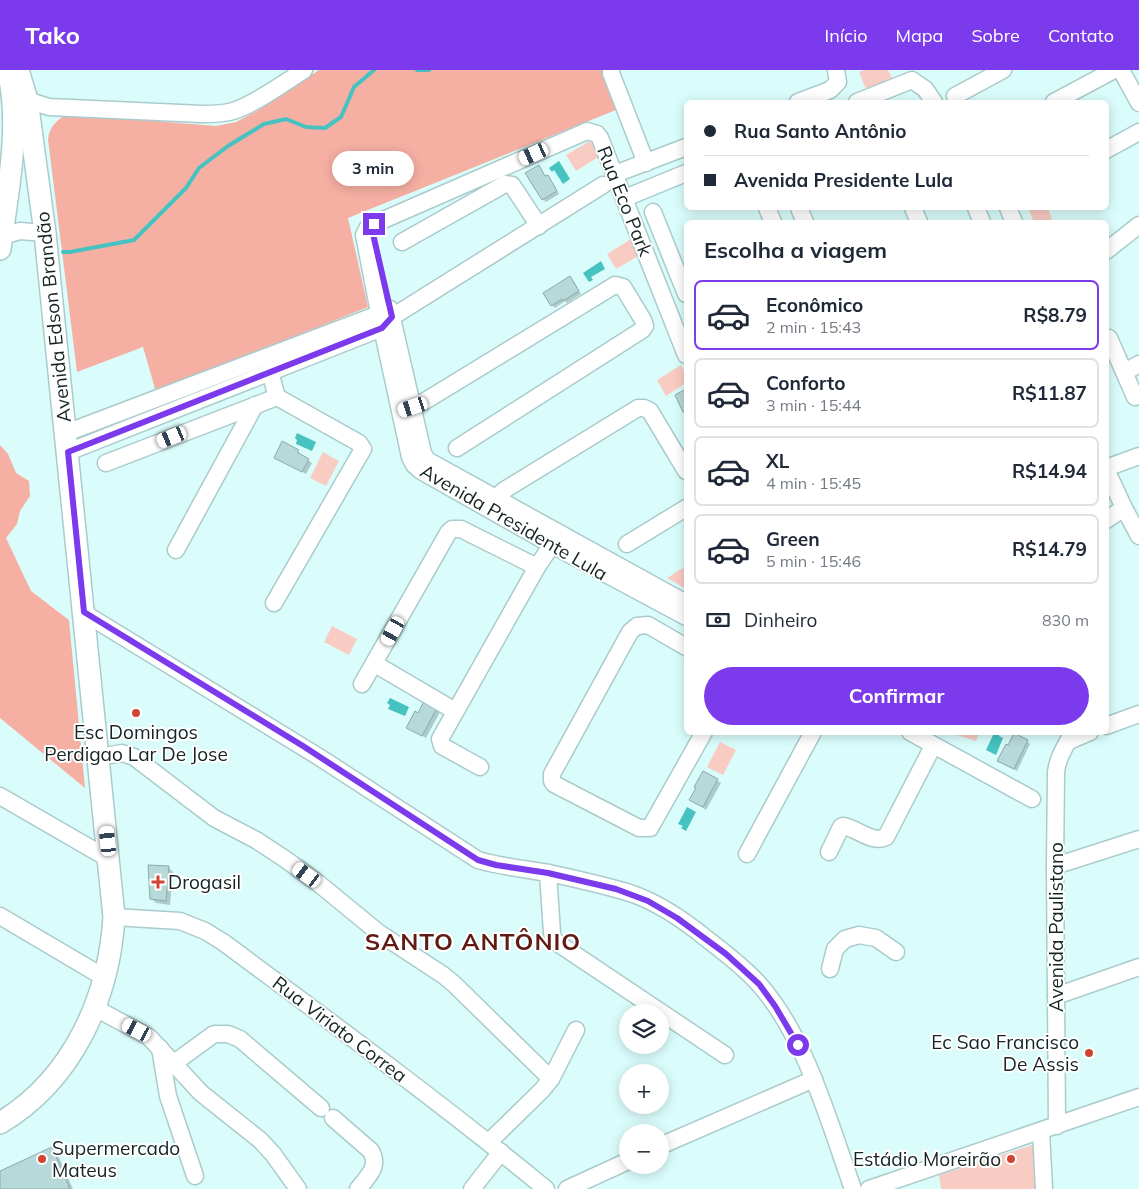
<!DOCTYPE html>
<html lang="pt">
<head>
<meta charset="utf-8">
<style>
  body { margin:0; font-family:Mulish,sans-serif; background:#f2f2f3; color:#1f2937; height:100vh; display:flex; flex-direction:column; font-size:19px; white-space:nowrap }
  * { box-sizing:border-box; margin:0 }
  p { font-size:16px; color:#747a83 }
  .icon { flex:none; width:28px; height:28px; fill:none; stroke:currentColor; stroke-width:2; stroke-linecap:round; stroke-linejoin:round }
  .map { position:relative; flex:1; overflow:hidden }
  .panel { position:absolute; left:684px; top:150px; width:425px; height:515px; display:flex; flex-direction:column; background:#fff; border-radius:8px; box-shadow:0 2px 12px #0003 }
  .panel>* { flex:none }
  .hud { position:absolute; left:684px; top:30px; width:425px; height:110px; border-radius:8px; box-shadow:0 2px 12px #0003; display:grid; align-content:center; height:110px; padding:0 20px; background:#fff }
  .buttons { position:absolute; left:619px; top:934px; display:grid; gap:10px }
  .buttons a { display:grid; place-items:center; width:50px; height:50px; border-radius:50%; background:#fff; box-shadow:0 2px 12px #0003; font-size:25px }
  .end { position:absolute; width:22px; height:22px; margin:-11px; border:6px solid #7c3aed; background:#fff; box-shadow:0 0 0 2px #fff }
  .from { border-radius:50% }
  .bubble { position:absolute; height:35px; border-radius:18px; background:#fff; box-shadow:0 2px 12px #0003; font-size:16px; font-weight:700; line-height:35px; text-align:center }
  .car { position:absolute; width:15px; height:30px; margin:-15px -8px; border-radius:6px; box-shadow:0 0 4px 1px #0007; background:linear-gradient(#fff 24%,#345 0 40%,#fff 0 76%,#345 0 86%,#fff 0) }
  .hud b { display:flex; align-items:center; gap:18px; height:48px; font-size:19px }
  .hud b+b { border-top:1px solid #e0e1e3 }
  .hud i { width:12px; height:12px; background:#1f2937 }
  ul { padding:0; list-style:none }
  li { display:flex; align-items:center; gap:15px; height:70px; margin:0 10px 8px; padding:0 10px; border:2px solid #e0e1e3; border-radius:8px }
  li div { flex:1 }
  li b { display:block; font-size:19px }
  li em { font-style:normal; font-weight:700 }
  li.on { border-color:#7c3aed }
  li>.icon { width:45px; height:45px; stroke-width:1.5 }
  h2 { padding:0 20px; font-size:22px; line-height:60px }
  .pay { display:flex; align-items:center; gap:12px; height:55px; padding:0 20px; font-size:19px }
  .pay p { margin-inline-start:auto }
  .primary-button { display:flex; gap:10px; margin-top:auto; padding:10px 20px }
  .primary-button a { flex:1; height:58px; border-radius:30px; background:#7c3aed; color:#fff; font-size:20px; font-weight:700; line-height:58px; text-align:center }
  header { display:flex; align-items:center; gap:30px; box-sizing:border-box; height:70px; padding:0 25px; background:#7c3aed; color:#fff }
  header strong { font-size:24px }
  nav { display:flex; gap:28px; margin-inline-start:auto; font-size:18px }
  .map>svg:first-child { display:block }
</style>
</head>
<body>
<header>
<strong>Tako</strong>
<nav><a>Início</a><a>Mapa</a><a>Sobre</a><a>Contato</a></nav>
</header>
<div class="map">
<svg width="1139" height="1119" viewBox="0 0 1139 1119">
  <rect width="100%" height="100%" fill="#dafdfc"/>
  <g fill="#f9ccc3">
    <path d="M864,0H888L892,8L866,19L859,2Z"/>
    <path d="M590,71L600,86L576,101L566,85Z"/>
    <path d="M1028,138H1048L1052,149L1044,152H1034Z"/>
    <path d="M631,169L640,185L616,199L607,184Z"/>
    <path d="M681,295L686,305V313L666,326L657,310Z"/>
    <path d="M323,382L339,391L326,416L310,408Z"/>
    <path d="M686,496V519L667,508Z"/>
    <path d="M332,556L357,569L349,585L324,572Z"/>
    <path d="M955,663V662L979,663L976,671L954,664Z"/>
    <path d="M720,672L736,680L723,705L707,697Z"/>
    <path d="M1035,1074L1037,1119H941L939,1105Z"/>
  </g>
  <g fill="#f6afa3">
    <path d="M319,0H606L621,38L348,148L368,237L156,322L143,277L77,302L48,69C50,56 56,51 67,44L216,56L236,52L257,41Z"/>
    <path d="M0,375L8,384L16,403L29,411L30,426L20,441L17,454L6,468L31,521L69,550L85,718L0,648Z"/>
  </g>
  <g fill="#46c2c1">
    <path d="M559,91L570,109L563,114L554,100L552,102L549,98Z"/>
    <path d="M601,191L605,199L591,207L593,210L589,212L583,203Z"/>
    <path d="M297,363L316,372L312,381L296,374L297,370L295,368Z"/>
    <path d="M390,628L409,637L405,646L388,639L390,635L387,633Z"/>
    <path d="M994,663H1000L999,666L1003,668L996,685L986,680Z"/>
    <path d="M687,737L696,742L686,761L681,758L683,756L678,754Z"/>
  </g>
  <g fill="#0003">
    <path d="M541,99L546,107L550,109L559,124L546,132L543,129Z"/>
    <path d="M573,210L581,224L567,233L565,231L555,238L552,235Z"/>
    <path d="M283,373L298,381L300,385L312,393L306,404L275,387Z"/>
    <path d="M437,639L440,642L426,668L408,658L418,644Z"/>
    <path d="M1027,671L1030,674L1017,701L999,691Z"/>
    <path d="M703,702L721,713L706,740L691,730Z"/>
    <path d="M168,797L173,802L170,835L156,833L151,828Z"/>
    <path d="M52,1078L58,1085L73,1119H0V1102Z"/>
  </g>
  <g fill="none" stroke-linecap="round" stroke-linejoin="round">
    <g stroke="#46c2c1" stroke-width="4">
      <path d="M417,0H429"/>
      <path d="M63,182H70L134,170L186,118L199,98L228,76L264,54L286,49L306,57L325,58L341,47L354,17L374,0"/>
    </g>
  </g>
  <g fill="#b8d9d9" stroke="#8aaaa9">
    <path d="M539,95L545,106L548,105L557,121L542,130L525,103Z"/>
    <path d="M570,206L579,221L563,231L562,229L551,236L543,223Z"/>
    <path d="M686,319V343L685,341L683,342L675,325Z"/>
    <path d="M282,371L299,380L297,382L309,389L302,402L274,388Z"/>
    <path d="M424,631L437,638L422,666L406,658L415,641L418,643Z"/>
    <path d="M1014,663L1028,670L1014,699L997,691L1006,674L1008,675Z"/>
    <path d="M703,701L718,709L703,737L689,730L696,718L694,717Z"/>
    <path d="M148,795L169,796L166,831L150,829Z"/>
    <path d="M52,1077L70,1119H0V1101Z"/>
  </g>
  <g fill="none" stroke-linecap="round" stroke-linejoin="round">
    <g stroke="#aacbcb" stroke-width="19">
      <g id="minor">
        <path d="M611,0V3L646,93"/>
        <path d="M1121,0L1139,33"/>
        <path d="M955,26L1003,0"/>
        <path d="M27,30L49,37L202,44C212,44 223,44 233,41C253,35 286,12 304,0"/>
        <path d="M798,32L830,20L838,12L836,0"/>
        <path d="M857,32L912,10L925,19L934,32"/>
        <path d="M1054,32L1114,0"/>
        <path d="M1106,80L1139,62"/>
        <path d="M615,104L686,77"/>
        <path d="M625,128L686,103"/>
        <path d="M767,138L773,152"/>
        <path d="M799,138L805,152"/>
        <path d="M913,138L919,152"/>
        <path d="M976,138L982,152"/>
        <path d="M1008,138L1014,152"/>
        <path d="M653,142L686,224"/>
        <path d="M2,166L20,161L45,163"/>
        <path d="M402,172L505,114L512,115L539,156"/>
        <path d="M1106,181L1139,155"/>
        <path d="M390,239L423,383L427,390L686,533"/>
        <path d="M1109,268L1135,327"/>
        <path d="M686,285L600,68L597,64L587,61L374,154L368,157L364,165L382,258L410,387L414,395L421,401L552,475L686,547"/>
        <path d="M270,302L277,327L359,373L363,379L274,533"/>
        <path d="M1125,302L1139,294"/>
        <path d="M404,340L425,331L615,215L623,217L643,250L645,256L642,260L457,378"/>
        <path d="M66,363L379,244L389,247"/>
        <path d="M68,382L382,258L392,247L603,115"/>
        <path d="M106,393L277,327"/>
        <path d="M1106,398L1139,386"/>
        <path d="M1106,399L1124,438L1139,466"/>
        <path d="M491,435L496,427L506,419L638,338H644L650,341L686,401"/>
        <path d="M1106,450L1124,438"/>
        <path d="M627,474L686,438"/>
        <path d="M176,480L255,335"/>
        <path d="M84,543L319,687L478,790C502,797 525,799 549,803C576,809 604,815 630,823C657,832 685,851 707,869C725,883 744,897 759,914C806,967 829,1052 853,1119"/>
        <path d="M686,577L648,555L637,556L630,562L552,704V711L554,714L639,758H650L704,662"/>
        <path d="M375,594L455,641"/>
        <path d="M362,614L448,463L452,459H461L537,497"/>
        <path d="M1106,656L1139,644"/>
        <path d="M910,662L1032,729"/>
        <path d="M1069,671L1090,662"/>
        <path d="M99,687L122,683L134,687L214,748L256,770L285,789L318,813L379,863L443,905L454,914L551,1009"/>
        <path d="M480,697L442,676L440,669L537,497L557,467"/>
        <path d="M0,726L109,789"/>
        <path d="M829,782L841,757L843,756C857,758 872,774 886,767L933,676"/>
        <path d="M747,784L813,662"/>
        <path d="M1055,796L1139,769"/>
        <path d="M548,803L552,863L553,869L556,872L725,985"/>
        <path d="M0,846L105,908"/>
        <path d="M114,847L180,851L205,861L223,872C332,953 441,1033 546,1119"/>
        <path d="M830,899L835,879L845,869L859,865L876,868L896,882"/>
        <path d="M1056,926L1139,897"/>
        <path d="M95,938L149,967L201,1023L260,1070L273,1084L298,1119"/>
        <path d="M160,978L168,1026L195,1106"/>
        <path d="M174,993L214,964H228L240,969L321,1038"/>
        <path d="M333,1048L371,1081C380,1097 368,1106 358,1119"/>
        <path d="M1057,1056L1055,796L1056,702C1058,686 1066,676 1073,662"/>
        <path d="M1041,1061L1044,1119"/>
        <path d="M489,1072L542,1020L551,1009L576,960"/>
        <path d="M660,1076L814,1009"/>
        <path d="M472,1119L501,1082"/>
        <path d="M567,1119L628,1091"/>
        <path d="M869,1119L1139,1027"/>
      </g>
    </g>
    <g stroke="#aacbcb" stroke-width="24">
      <g id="major">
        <path d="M0,179C7,125 21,59 9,5"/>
        <path d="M0,1053C72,1010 109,929 114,847L45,163L27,30L18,0"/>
      </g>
    </g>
    <use href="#minor" stroke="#fff" stroke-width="16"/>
    <use href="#major" stroke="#fff" stroke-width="21"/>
  </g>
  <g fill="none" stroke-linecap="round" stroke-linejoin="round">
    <path stroke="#7c3aed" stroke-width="6" d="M374,154L373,164L392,247L382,258L68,382L84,542L303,676L478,790L496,795L548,803L616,819L648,831L677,848L726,884L759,914L775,936L798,975"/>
  </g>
  <g fill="#d04433" stroke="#fff" stroke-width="2">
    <circle cx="136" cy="643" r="5"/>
    <path d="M155.5 804.5h5v5h5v5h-5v5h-5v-5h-5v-5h5z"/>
    <circle cx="1089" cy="983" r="5"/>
    <circle cx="42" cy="1089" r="5"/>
    <circle cx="1011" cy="1089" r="5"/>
  </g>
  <g text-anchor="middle" stroke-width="4" stroke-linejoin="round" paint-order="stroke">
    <g font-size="19" fill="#162323" stroke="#fff">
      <text transform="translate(625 131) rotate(68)" y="7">Rua Eco Park</text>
      <text transform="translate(53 247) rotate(-96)" y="7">Avenida Edson Brandão</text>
      <text transform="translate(514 452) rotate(30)" y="7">Avenida Presidente Lula</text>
      <text transform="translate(1056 857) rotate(-90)" y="7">Avenida Paulistano</text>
      <text transform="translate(340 959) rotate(37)" y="7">Rua Viriato Correa</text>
    </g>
    <g font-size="19" fill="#162323" stroke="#fff" text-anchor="start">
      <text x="136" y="669" text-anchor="middle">Esc Domingos<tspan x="136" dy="22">Perdigao Lar De Jose</tspan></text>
      <text x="168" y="819">Drogasil</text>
      <text x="1079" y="979" text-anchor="end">Ec Sao Francisco<tspan x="1079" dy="22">De Assis</tspan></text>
      <text x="52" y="1085">Supermercado<tspan x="52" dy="22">Mateus</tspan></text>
      <text x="1001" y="1096" text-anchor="end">Estádio Moreirão</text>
    </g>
    <g font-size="24" font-weight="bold" letter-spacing="1" fill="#601c14" stroke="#fff">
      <text x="473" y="880">SANTO ANTÔNIO</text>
    </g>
  </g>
</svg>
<div class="buttons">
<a><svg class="icon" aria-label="layers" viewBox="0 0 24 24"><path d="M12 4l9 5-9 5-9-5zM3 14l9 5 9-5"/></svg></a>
<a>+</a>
<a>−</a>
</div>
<i class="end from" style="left:798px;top:975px"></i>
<i class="end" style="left:374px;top:154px"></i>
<div class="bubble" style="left:332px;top:81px;width:82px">3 min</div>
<i class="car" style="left:534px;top:84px;rotate:246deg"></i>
<i class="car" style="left:413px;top:337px;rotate:252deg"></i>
<i class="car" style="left:172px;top:367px;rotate:248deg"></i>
<i class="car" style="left:393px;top:561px;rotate:209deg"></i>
<i class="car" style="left:108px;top:771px;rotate:354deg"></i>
<i class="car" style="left:307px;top:805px;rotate:306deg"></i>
<i class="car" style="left:137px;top:960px;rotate:297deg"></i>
<div class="hud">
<b><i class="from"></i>Rua Santo Antônio</b>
<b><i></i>Avenida Presidente Lula</b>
</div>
<section class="panel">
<h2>Escolha a viagem</h2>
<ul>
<li class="on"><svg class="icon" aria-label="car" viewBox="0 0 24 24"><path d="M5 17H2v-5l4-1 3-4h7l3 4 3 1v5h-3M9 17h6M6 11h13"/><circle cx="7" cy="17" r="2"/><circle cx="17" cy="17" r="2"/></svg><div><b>Econômico</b><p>2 min · 15:43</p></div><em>R$8.79</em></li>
<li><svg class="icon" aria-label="car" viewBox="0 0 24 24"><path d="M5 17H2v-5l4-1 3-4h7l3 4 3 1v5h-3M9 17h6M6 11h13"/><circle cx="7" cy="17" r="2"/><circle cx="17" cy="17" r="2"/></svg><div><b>Conforto</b><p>3 min · 15:44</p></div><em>R$11.87</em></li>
<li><svg class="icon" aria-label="car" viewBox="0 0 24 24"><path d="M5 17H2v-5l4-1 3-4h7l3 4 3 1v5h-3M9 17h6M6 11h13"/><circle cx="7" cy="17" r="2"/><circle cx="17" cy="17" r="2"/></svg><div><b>XL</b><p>4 min · 15:45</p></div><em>R$14.94</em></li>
<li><svg class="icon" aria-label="car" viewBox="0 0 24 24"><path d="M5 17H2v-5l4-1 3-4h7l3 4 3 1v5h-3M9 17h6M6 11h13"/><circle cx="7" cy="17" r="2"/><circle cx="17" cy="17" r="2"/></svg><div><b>Green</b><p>5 min · 15:46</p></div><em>R$14.79</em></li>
</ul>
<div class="pay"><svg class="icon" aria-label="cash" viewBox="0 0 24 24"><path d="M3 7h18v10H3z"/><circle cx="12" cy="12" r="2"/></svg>Dinheiro<p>830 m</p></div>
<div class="primary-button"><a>Confirmar</a></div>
</section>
</div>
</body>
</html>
